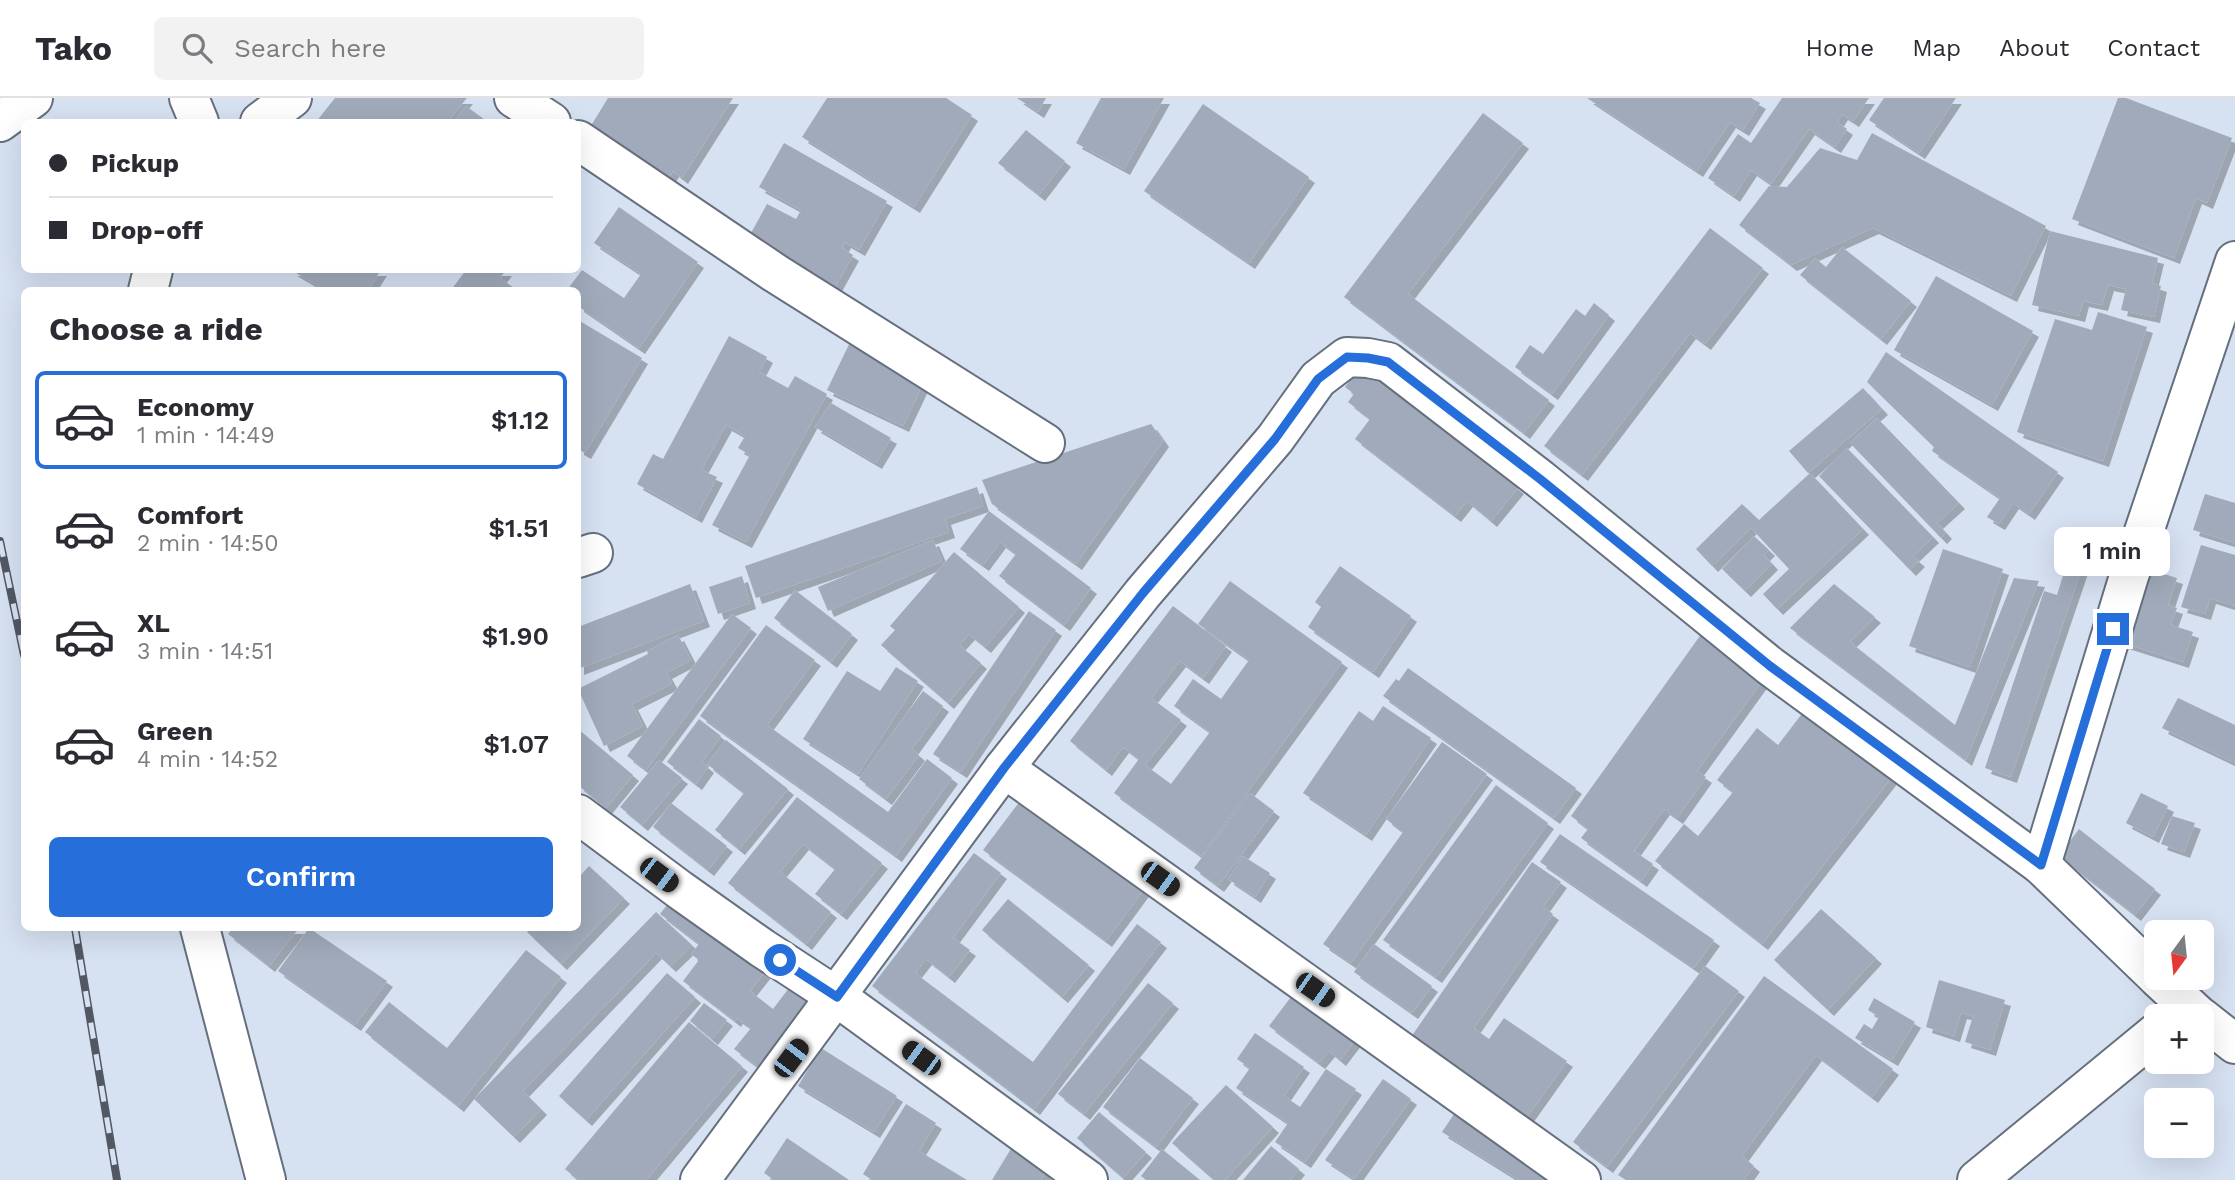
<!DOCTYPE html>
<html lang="en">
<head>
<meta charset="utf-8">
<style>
  body { margin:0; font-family:"Work Sans",sans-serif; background:#f2f2f3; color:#2b2b33; height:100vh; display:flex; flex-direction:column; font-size:26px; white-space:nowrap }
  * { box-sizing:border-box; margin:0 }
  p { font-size:23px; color:#7c7c81 }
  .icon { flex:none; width:38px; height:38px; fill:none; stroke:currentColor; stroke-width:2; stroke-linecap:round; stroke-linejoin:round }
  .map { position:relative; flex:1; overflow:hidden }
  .panel { position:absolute; left:21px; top:189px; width:560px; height:644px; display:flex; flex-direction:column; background:#fff; border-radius:10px; box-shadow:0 7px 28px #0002 }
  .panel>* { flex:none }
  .banner { position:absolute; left:21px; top:21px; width:560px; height:154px; border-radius:10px; box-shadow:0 7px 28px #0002; display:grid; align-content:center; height:154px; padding:0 28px; background:#fff }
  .needle { width:46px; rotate:195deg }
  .controls { position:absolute; left:2144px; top:822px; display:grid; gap:14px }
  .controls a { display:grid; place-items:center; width:70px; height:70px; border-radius:10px; background:#fff; box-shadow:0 7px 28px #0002; font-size:35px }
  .end { position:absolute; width:32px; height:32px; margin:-16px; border:9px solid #266fdb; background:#fff; box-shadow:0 0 0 4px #fff }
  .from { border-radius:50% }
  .bubble { position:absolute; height:49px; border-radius:10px; background:#fff; box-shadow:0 7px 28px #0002; font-size:23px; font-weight:600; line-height:49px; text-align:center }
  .car { position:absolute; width:21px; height:42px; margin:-21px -10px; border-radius:9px; box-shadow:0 0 5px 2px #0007; background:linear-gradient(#222 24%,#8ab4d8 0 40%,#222 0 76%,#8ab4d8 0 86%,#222 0) }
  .banner b { display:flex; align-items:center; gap:24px; height:66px; font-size:26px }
  .banner b+b { border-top:2px solid #e1e1e2 }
  .banner i { width:18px; height:18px; background:#2b2b33 }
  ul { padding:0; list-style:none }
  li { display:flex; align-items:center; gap:21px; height:98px; margin:0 14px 10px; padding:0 14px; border:4px solid transparent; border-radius:10px }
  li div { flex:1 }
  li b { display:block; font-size:26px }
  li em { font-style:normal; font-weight:600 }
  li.active { border-color:#266fdb }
  li>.icon { width:63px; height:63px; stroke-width:1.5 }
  h2 { padding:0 28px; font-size:32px; line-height:84px }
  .action { display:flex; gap:14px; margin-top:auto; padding:14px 28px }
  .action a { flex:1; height:80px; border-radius:10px; background:#266fdb; color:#fff; font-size:28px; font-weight:600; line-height:80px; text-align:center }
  header { display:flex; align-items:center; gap:42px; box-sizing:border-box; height:98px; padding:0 35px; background:#fff; border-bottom:2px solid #e1e1e2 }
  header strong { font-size:33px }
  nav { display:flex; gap:38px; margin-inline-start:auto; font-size:24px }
  .search { width:490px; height:63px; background:#f2f2f3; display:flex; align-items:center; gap:18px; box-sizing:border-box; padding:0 24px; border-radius:10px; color:#7c7c81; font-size:26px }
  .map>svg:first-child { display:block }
</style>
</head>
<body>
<header>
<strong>Tako</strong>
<div class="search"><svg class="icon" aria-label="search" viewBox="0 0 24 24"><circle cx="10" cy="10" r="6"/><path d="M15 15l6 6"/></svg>Search here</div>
<nav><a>Home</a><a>Map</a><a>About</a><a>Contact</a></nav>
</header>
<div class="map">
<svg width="2235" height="1082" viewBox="0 0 2235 1082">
  <defs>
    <filter id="shadow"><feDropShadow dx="6" dy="6" stdDeviation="0" flood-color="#0004"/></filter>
  </defs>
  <rect width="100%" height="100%" fill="#d6e1f2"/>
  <g fill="#a0aaba" filter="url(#shadow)">
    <path d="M335,0H467L447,24H316Z"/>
    <path d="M608,0H733L682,80L673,73L663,90L589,31Z"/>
    <path d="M827,0H946L972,17L914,109L802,39Z"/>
    <path d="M1017,0H1046L1038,14Z"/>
    <path d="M1101,0H1164L1124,71L1076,45Z"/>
    <path d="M1587,0H1751L1760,5L1743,32L1730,24L1697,73Z"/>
    <path d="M1782,0H1869L1853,23L1842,16L1837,24L1847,31L1835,49L1809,31L1771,86L1751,72L1734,98L1708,80L1738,36L1751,45Z"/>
    <path d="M1884,0H1956L1919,55L1869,22Z"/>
    <path d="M2118,0H2126L2232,40L2207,105L2196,100L2174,160L2072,121Z"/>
    <path d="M1203,6L1309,79L1249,165L1144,93Z"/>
    <path d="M466,8L488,24H454Z"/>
    <path d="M1483,15L1523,45L1408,196L1549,302L1524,335L1344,199Z"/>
    <path d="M1026,32L1065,63L1039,97L998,65Z"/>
    <path d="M1872,35L2046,128L2011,198L1873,130L1791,167L1739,127L1769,88L1787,89L1820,50L1857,62Z"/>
    <path d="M784,45L887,103L859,152L845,144L842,150L853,157L833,193L746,144L767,106L796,121L801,112L759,89Z"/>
    <path d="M619,109L698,164L639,250L578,208V192H567L582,172L624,200L641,176L594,145Z"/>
    <path d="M1710,130L1763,170L1705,246L1690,235L1582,377L1544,348Z"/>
    <path d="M2050,133L2158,160L2152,185L2161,188L2154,219L2121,212L2126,191L2108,187L2102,207L2083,203L2079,218L2032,207Z"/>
    <path d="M1842,149L1911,203L1881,241L1800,177L1815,160L1826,169Z"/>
    <path d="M291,172H381L368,192H325Z"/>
    <path d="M466,172H506L500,180L517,192H451Z"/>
    <path d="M1936,178L2033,233L1992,307L1894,252Z"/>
    <path d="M1594,205L1609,217L1552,296L1515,269L1530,247L1543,256L1576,211L1585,218Z"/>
    <path d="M2098,214L2147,229L2103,363L2017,334L2055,221L2092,232Z"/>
    <path d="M578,222L642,260L585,355L578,351Z"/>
    <path d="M854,236L929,273L903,328L827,292Z"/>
    <path d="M729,238L767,259L759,274L788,290L795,278L827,296L746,444L712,427L750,357L738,350L745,338L726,327L701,372L717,379L696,419L637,386L653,356L663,361Z"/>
    <path d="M1886,254L2058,374L2029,416L2013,405L1999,426L1987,419L2000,400L1932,353L1934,349L1867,284Z"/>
    <path d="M1361,268L1518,390L1491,423L1467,403L1455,418L1355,341L1370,321L1348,304L1354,296L1345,289Z"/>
    <path d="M1863,290L1882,311L1808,375L1789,353Z"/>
    <path d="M831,305L891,340L876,365L815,329Z"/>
    <path d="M1877,320L1959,405L1937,425L1946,435L1941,440L1850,345Z"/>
    <path d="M1151,326L1163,343L1076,466L992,406L982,382Z"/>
    <path d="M1847,350L1933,439L1913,458L1919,463L1910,472L1819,378Z"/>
    <path d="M1810,375L1863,431L1777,511L1763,496L1789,471L1751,430L1712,468L1696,451L1742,406L1759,422Z"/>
    <path d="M977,389L983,408L945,421L949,434L756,500L745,468Z"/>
    <path d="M2205,396L2235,405V445L2193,432Z"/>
    <path d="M989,413L1091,490L1064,527L999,478L1016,456L1000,444L983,467L960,451Z"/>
    <path d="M1754,438L1769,452L1764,457L1772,466L1745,493L1722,471Z"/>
    <path d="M933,442L942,463L828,513L818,489Z"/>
    <path d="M2201,447L2235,457V508L2210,500L2205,516L2181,509Z"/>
    <path d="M1943,451L2003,471L1970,569L1909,548Z"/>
    <path d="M954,454L1019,509L985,549L969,536L959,547L981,565L948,605L881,547L895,532L890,528Z"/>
    <path d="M2070,455L2085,461L2011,679L1985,670L2044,493L2057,497Z"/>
    <path d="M1340,468L1411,518L1373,574L1308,529L1321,509L1315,504Z"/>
    <path d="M2148,471L2177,480L2168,507L2177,510L2171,527L2193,534L2183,564L2123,545Z"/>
    <path d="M742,478L750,505L718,516L709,489Z"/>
    <path d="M2014,480L2039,483L1966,662L1790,530L1834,486L1875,519L1850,544L1955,627Z"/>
    <path d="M1230,483L1342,564L1201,758L1114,695L1139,661L1123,649L1106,672L1070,643L1173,508L1226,548L1203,580L1180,563L1151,600L1181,622L1145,667L1171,686L1210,634L1174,608L1193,581L1221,601L1249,562L1198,526Z"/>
    <path d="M690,486L704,523L578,571V529Z"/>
    <path d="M795,492L852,536L831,564L774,520Z"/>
    <path d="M1029,513L1056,532L961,674L933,656Z"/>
    <path d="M732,516L751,530L646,672L627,658Z"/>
    <path d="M766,527L815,562L767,627L888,714L927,661L952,680L896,758L700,618Z"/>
    <path d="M1702,535L1765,579L1697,673L1706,679L1677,720L1664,711L1634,753L1653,766L1641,783L1581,740L1588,731L1571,718Z"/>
    <path d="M678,537L691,562L666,575L672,586L632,606L643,628L604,648L578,591L648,556L647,553Z"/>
    <path d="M896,569L918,583L858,676L803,641L847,573L880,593Z"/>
    <path d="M1408,570L1576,690L1554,720L1383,598L1396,581L1399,583Z"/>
    <path d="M923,593L943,608L912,651L919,657L886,701L859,681Z"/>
    <path d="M2178,600L2235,627V665L2162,630Z"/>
    <path d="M1383,608L1431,640L1366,737L1303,695L1359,613L1373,623Z"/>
    <path d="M1804,613L1892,679L1762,846L1655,763L1684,726L1698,738L1733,694L1717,682L1757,630L1778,647Z"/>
    <path d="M699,621L721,638L702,664L708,669L696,686L667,664Z"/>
    <path d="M578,631L633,677L606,710L578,687Z"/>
    <path d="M726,642L788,691L739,751L715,732L744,695L707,666Z"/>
    <path d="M1442,644L1487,676L1351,865L1323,846L1403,734L1386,721Z"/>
    <path d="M659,662L682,680L642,727L620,709Z"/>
    <path d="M1496,687L1548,725L1436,879L1383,842Z"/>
    <path d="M1250,695L1274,713L1218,788L1194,770Z"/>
    <path d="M2141,695L2168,708L2153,739L2126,725Z"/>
    <path d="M797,699L882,765L841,816L815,796L835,771L803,746L780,774L831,814L806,846L728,785Z"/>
    <path d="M1023,699L1145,790L1106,843L983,752Z"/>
    <path d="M671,705L727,748L708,772L653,729Z"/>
    <path d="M2172,718L2195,725L2184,754L2161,746Z"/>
    <path d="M2079,731L2155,791L2135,817L2059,758Z"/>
    <path d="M1560,736L1714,842L1694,870L1540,764Z"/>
    <path d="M974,755L1001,775L953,840L970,852L949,879L926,861L915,875L1033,964L1137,826L1161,844L1034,1011L872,888Z"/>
    <path d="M1243,758L1270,775L1255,799L1228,781Z"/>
    <path d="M1532,764L1561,784L1543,809L1553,816L1474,930L1489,941L1504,920L1567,963L1525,1022L1409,942Z"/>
    <path d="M589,768L624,800L561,866L527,834L531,830H578V780Z"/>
    <path d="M678,793L772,865L750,893L773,911L792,886L811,900L758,969L734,951L751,930L737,920L735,923L683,883L699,862L691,856L699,846L660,816Z"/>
    <path d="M1008,801L1089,867L1062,899L982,832Z"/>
    <path d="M1821,811L1876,860L1828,912L1774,862Z"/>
    <path d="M656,814L692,847L670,868L656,855L523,993L541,1011L514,1039L474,1001Z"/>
    <path d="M233,830H299L269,868L228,836Z"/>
    <path d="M309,830L387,883L355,927L278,873Z"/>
    <path d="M1374,846L1432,888L1412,915L1354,874Z"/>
    <path d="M526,852L561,879L458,1008L365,934L389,904L447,950Z"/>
    <path d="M1705,868L1739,893L1607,1069L1573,1044Z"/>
    <path d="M667,875L695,899L586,1022L559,998Z"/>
    <path d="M1764,878L1893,971L1872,999L1816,957L1742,1058L1754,1068L1744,1082H1626L1618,1077Z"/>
    <path d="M1939,882L2005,902L1990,952L1965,944L1973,918L1961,915L1954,938L1926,929Z"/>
    <path d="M1148,885L1173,905L1084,1016L1058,996Z"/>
    <path d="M1297,891L1359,937L1340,962L1329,953L1319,965L1269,928Z"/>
    <path d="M1874,900L1915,924L1892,962L1855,940L1864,926L1872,931L1879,919L1868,912Z"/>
    <path d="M704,905L727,922L712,941L690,923Z"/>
    <path d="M689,924L742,968L646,1082H578L565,1071Z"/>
    <path d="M1255,935L1304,969L1284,998L1300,1009L1326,971L1356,991L1305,1064L1275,1044L1288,1025L1236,990L1250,970L1237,961Z"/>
    <path d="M821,950L897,998L874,1034L798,988Z"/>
    <path d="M1140,960L1193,1000L1156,1049L1103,1009Z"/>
    <path d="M1383,981L1411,1001L1354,1081L1325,1062Z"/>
    <path d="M1226,987L1273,1029L1225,1082H1214L1172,1045Z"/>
    <path d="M906,1006L936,1025L919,1053L967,1082H872L863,1076Z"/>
    <path d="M1458,1010L1553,1082H1519L1442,1034Z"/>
    <path d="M1099,1014L1146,1054L1123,1080L1077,1040Z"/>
    <path d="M787,1040L849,1082H774L764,1075Z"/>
    <path d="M1271,1048L1299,1071L1290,1082H1243Z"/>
    <path d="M1012,1049L1048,1070L1041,1082H992Z"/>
    <path d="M1162,1051L1200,1082H1146L1141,1078Z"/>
  </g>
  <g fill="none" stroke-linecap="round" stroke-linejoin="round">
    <g stroke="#656f7d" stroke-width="42">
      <g id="minor">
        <path d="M189,0L199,24"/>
        <path d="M514,0L551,24"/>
        <path d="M260,24L292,0"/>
        <path d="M578,42L775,175L1045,345"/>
        <path d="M148,192L153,172"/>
        <path d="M578,460L593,455"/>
        <path d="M1004,670L1581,1082"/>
        <path d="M578,716L680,792L762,850L837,899L1088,1082"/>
        <path d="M2041,767L2129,478L2235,163"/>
        <path d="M200,830L266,1082"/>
        <path d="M2158,880L2200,919"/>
        <path d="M2202,920L2235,946"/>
        <path d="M700,1082L1004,670L1143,495L1275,341L1318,281L1347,259L1368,260L1388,264L1540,381L1770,568L2041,767L2156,878"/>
        <path d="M1977,1082L2156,935"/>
      </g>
    </g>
    <g stroke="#656f7d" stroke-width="42">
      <path id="major" d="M0,24L33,0"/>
    </g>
    <use href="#minor" stroke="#fff" stroke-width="38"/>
    <use href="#major" stroke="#fff" stroke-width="38"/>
    <g stroke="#525862" stroke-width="8">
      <g id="rail">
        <path d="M0,443L24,557"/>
        <path d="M75,830L117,1082"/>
      </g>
    </g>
    <use href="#rail" stroke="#d6e1f2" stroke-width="5" stroke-dasharray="16" stroke-linecap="butt"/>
  </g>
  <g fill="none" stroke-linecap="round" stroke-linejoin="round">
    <path stroke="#266fdb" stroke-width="9" d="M780,862L837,899L1004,670L1143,495L1275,341L1318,281L1347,259L1368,260L1388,264L1540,381L1770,568L2041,767L2113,531"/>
  </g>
</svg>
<div class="controls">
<a><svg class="needle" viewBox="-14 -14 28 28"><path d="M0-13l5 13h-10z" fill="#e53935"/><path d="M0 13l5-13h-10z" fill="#7c7c81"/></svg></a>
<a>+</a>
<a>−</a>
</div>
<i class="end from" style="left:780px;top:862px"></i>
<i class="end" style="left:2113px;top:531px"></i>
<div class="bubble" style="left:2054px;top:429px;width:116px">1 min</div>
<i class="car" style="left:659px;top:777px;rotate:127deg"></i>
<i class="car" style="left:1160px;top:781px;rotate:126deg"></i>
<i class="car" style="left:1315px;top:892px;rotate:125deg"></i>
<i class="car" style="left:791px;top:960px;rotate:37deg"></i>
<i class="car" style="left:921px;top:960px;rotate:306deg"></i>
<div class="banner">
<b><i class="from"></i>Pickup</b>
<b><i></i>Drop-off</b>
</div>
<section class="panel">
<h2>Choose a ride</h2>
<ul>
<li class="active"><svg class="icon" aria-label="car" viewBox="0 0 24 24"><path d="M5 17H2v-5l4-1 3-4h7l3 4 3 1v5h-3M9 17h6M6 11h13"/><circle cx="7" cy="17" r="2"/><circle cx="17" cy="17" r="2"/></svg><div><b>Economy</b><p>1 min · 14:49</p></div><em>$1.12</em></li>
<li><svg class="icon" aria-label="car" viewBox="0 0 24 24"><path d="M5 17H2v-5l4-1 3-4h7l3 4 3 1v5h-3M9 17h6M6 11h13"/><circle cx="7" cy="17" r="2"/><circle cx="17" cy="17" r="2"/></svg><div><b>Comfort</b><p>2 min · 14:50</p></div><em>$1.51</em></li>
<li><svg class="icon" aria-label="car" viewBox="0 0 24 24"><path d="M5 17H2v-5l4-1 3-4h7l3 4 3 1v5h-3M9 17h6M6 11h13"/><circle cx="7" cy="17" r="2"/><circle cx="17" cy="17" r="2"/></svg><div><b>XL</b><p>3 min · 14:51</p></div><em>$1.90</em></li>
<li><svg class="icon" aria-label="car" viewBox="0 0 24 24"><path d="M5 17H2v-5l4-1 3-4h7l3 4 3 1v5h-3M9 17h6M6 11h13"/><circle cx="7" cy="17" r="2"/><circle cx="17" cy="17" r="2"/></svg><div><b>Green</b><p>4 min · 14:52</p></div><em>$1.07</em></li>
</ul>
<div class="action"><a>Confirm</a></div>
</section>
</div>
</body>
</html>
